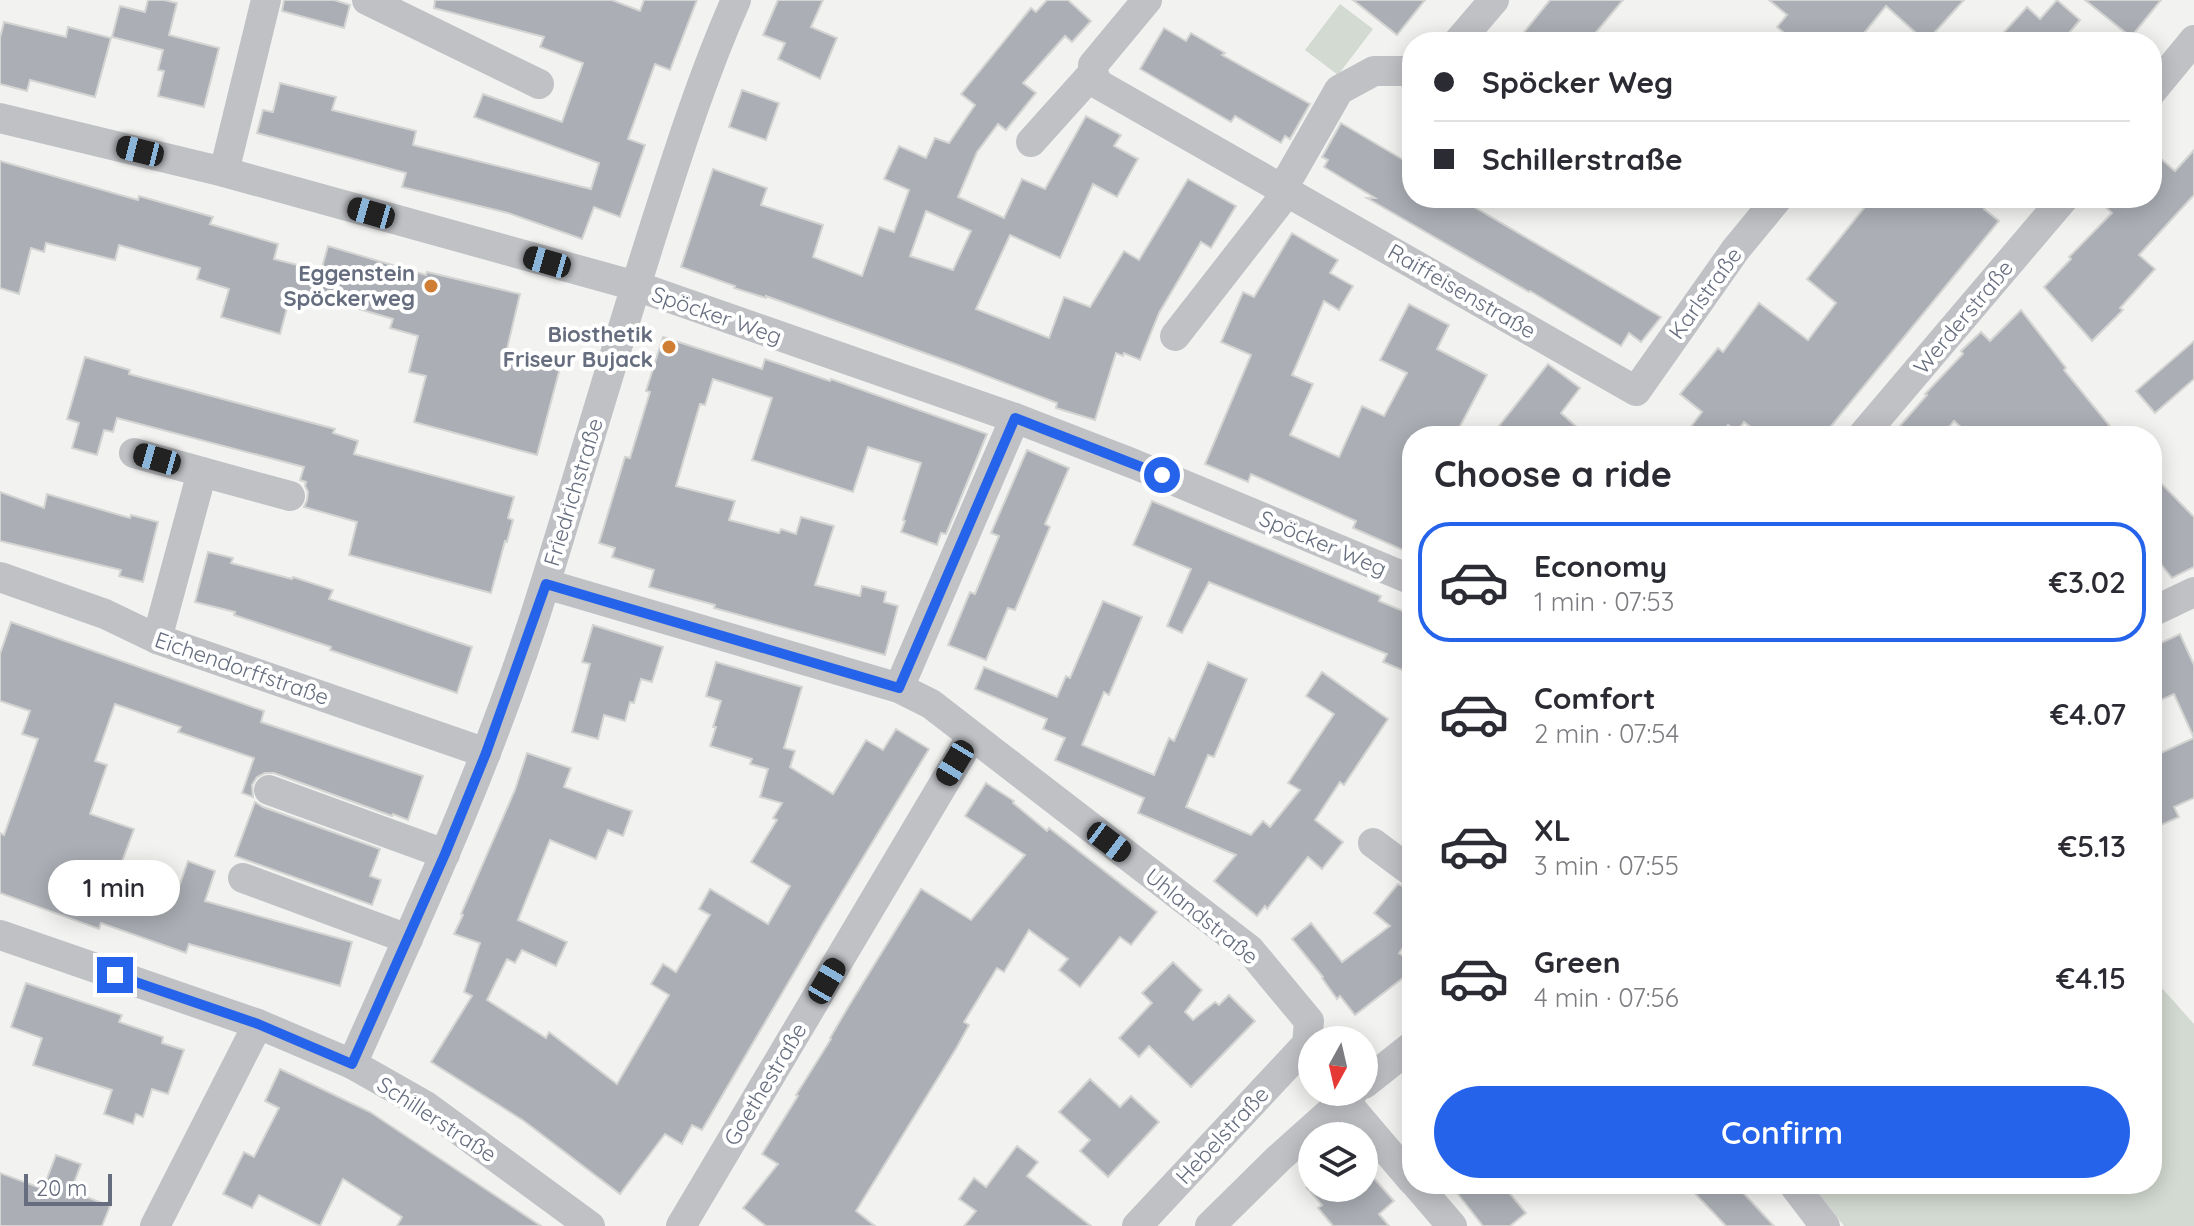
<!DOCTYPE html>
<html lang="en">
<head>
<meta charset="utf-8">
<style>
  body { margin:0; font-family:Quicksand,sans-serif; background:#f2f2f3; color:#2b2b33; height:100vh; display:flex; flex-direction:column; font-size:30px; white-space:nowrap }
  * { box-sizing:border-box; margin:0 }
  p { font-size:26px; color:#7c7c81 }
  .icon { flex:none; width:44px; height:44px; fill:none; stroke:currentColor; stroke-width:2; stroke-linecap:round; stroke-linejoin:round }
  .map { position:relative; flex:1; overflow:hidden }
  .drawer { position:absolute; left:1402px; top:426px; width:760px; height:768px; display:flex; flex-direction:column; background:#fff; border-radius:32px; box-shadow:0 4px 20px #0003 }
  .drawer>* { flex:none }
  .guide { position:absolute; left:1402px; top:32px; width:760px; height:176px; border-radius:32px; box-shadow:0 4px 20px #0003; display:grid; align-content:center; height:176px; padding:0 32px; background:#fff }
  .needle { width:52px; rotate:188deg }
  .tools { position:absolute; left:1298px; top:1026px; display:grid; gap:16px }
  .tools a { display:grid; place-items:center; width:80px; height:80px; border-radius:50%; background:#fff; box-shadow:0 4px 20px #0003; font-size:40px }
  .scale { position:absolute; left:24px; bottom:20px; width:88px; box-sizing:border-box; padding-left:8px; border:4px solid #656d7e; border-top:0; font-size:22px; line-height:28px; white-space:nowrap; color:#656d7e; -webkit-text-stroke:6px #fff; paint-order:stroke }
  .end { position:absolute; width:36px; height:36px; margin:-18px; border:10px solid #2563eb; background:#fff; box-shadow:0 0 0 4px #fff }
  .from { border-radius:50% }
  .bubble { position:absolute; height:56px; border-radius:28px; background:#fff; box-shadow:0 4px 20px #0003; font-size:26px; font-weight:600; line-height:56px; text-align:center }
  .car { position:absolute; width:24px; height:48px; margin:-24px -12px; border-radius:10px; box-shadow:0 0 6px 2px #0007; background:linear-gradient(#222 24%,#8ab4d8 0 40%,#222 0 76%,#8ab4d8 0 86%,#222 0) }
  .guide b { display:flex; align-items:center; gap:28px; height:76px; font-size:30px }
  .guide b+b { border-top:2px solid #e1e1e2 }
  .guide i { width:20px; height:20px; background:#2b2b33 }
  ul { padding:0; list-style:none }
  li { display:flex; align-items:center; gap:24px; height:120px; margin:0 16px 12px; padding:0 16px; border:4px solid transparent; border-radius:32px }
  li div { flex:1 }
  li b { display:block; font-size:30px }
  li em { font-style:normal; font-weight:600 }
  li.selected { border-color:#2563eb }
  li>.icon { width:72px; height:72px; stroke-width:1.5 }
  h2 { padding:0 32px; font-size:36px; line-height:96px }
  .action { display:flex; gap:16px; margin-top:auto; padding:16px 32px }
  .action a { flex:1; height:92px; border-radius:48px; background:#2563eb; color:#fff; font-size:32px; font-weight:600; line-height:92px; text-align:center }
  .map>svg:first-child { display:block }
</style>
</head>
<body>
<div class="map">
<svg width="2194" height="1226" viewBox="0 0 2194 1226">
  <rect width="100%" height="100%" fill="#f2f3f0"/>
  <g fill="#d3dad1">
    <path d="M1340,4L1373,29L1338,75L1305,50Z"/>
    <path d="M2152,977L2194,1024V1226H1844L1812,1184H2152Z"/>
  </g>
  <g fill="#abafb5" stroke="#d4d5d3" stroke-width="2" fill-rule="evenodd">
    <path d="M148,0H164L177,3L169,35L219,48L204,107L158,96L164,71L158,70L163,50L112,37L120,6L145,12Z"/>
    <path d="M284,0H334L350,5L344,28L282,11Z"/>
    <path d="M435,0H612L640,11L644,0H697L670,70L655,64L628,139L645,145L620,217L594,207L582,239L508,213L402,187L406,173L257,133L263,110L273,112L280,83L336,97L332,110L416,131L413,145L591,189L599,163L474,117L483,94L562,122L583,63L540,47L544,37L434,8Z"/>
    <path d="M778,0H823L811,27L837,38L820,79L778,59L785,43L763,35Z"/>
    <path d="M1047,0H1068L1091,21L1072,42L1065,36L1023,83L1036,93L1006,130L998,124L977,152L958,197L1004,218L1022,179L1045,189L1086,116L1121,135L1114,146L1138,159L1117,197L1093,184L1060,258L1010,235L976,309L1049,338L1064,297L1090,307L1124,251L1139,260L1188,179L1236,206L1211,248L1201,242L1159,313L1140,360L1124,353L1123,356L1116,353L1095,420L1056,408L1057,403L958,365L766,296V298L734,288L735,286L681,267L713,169L767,188L761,205L823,225L813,257L862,276L879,227L894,232L909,190L884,179L899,146L926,158L935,138L949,143L975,105L961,94L1031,8L1036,12ZM926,211L971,231L953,270L910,256Z"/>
    <path d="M1353,0H1425L1397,35Z"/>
    <path d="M1550,0H1623L1588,42H1516Z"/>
    <path d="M1769,0H1964L1926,42L1886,6L1857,42H1795L1777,27L1787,15Z"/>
    <path d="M2057,0L2080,20L2064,39L2067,42H1995L2027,7L2040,19Z"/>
    <path d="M2085,0H2161L2131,37Z"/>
    <path d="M4,22L66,37L68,27L111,38L95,97L30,80L27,91L0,84V38Z"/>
    <path d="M1164,28L1186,41L1191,33L1225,53L1222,55L1310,104L1290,139L1285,136L1281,143L1235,116L1231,122L1140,69Z"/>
    <path d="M742,90L779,103L766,140L729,127Z"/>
    <path d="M1341,123L1412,165V198H1459L1661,317L1641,342L1629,333L1621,346L1530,291L1529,292L1367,198H1375L1324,167L1328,160L1322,157Z"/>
    <path d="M2194,150V195L2139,255L2155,269L2120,308L2123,310L2092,341L2044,287L2071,259L2069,257L2112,213L2096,198H2152V151L2175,171Z"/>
    <path d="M0,161L138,200L139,196L213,217L210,224L278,244L274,259L321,271L328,246L426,275L427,272L520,294L507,349L561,364L537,455L414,422L426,376L409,372L418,336L390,328L393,319L308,294L305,305L289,301L280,334L221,317L229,289L197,279L200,268L119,245L115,260L46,243L44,252L31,248L19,294L0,288Z"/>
    <path d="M1872,198H1992L1984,209L1999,221L1823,436H1762L1744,422L1737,432L1728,425L1721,436H1684L1702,412L1680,394L1718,348L1723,352L1759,303L1808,340L1836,303L1807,279Z"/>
    <path d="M1292,233L1338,260L1330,273L1353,286L1339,310L1324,301L1292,375L1313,384L1290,435L1339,457L1362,406L1384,416L1407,373L1380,360L1409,304L1449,325L1437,349L1487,375L1455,436H1412V554L1353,528L1356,521L1251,474L1248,482L1205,464L1251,355L1221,342L1243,292L1254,297Z"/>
    <path d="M2021,310L2066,368L2064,370L2118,436H1971L1954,421L1942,436H1891L1927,395L1925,394L1963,354L1961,351L1981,332L1990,341Z"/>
    <path d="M663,337L762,369L765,359L830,381L831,379L987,434L946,534L941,533L937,545L901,532L905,521L903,520L921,463L868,447L853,492L752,460L772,398L713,379L705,405L700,404L676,486L735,501L729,520L779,533L781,529L796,534L801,517L834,526L815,585L860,596L862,586L886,592L884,602L898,606L885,655L714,608L715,605L649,587L654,570L612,557L615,548L599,543L625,457L630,458L650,392L646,391Z"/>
    <path d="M2194,341V379L2155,413L2136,391Z"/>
    <path d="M85,357L130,370L129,374L335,429L333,433L358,441L354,454L514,497L508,518L513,520L507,542L505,541L491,593L349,555L357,522L304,507L307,500L308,492L305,486L306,482L300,480L304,467L117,418L113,432L104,430L97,455L72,448L79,423L67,419Z"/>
    <path d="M1548,364L1580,388L1561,413L1587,436H1491Z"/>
    <path d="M1027,450L1069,468L1045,524L1050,527L1015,610L1008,608L986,660L948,645L970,592L975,594L999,536L991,533Z"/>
    <path d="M2152,474L2194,517V567L2172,578L2152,553Z"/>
    <path d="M0,492L44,508L47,494L130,518L131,515L158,522L143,582L119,576L121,570L0,541Z"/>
    <path d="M1152,501L1381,596L1379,601L1405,612L1412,598V674L1383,662L1387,654L1209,582L1182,633L1167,626L1191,569L1133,545Z"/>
    <path d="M208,552L233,558L231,563L292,579L293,577L333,590L329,599L472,647L457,693L330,650L331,647L234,615L235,612L195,602Z"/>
    <path d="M1103,601L1142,617L1109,695L1104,692L1082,745L1154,775L1169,738L1174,741L1208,662L1247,679L1214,757L1208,755L1186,807L1251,835L1263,821L1270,827L1300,790L1288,783L1334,714L1306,696L1322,672L1388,719L1344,785L1340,782L1315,820L1343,842L1322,869L1308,857L1267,909L1265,906L1257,916L1214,881L1236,855L1138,813L1144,798L1055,760L1065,738L1043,729L1047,719L975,689L984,667L1057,697L1066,676L1070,678Z"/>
    <path d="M11,622L264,711L261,722L423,776L408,820L393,814L392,816L274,773H265L257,777L252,785L253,797L242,793L254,758L178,732L181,727L115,704L95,761L107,765L90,814L134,829L115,881L174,901L188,861L215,871L205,901L352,942L340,986L189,944L186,953L101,923L99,929L0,893V833L4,835L38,739L22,734L30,711L0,701V654Z"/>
    <path d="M593,625L663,647L652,682L641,679L634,703L630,702L625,721L604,715L598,739L572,732L590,664L582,662Z"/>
    <path d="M2180,634L2194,665V798L2174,807L2179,817L2152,829V757L2194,738L2174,694L2152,704V647Z"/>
    <path d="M716,662L802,687L784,748L795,751L790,767L833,794L866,740L883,750L896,729L929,749L822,925L702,1130L692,1125L682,1144L665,1134L620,1194L524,1121L431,1062L472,996L464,992L480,943L454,934L463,915L461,914L515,790L527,753L571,768L564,787L632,811L623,836L608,830L596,859L550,840L518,920L567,942L556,966L522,950L515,963L507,959L487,1000L546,1038L549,1032L617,1084L669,995L651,984L663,964L676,972L710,915L699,909L710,889L768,924L790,886L751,862L777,820L773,818L782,803L760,797L768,769L750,764L752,759L710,746L716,727H713L721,701L706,696Z"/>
    <path d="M986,783L1014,801L1013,803L1047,831L1049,828L1157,912L1131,945L1120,937L1080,987L1059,970L1068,959L1029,930L1004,972L997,968L964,1022L969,1025L957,1047L856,1211L875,1226H766L743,1208L778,1164L762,1154L798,1096L796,1095L831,1039L830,1038L850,1004L921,889L971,920L1025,855L965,816Z"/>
    <path d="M255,802L263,807L380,849L370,876L381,880L372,905L235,856Z"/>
    <path d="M1398,884L1412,890V944L1408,941L1399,953L1412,963V971L1355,1015L1340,996L1337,999L1322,978L1323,977L1292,939L1311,923L1342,962L1390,926L1374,913Z"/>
    <path d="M1173,962L1202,990L1185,1012L1193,1020L1215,1002L1219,1005L1229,995L1255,1021L1191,1087L1149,1046L1139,1057L1119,1038L1152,1003L1142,993Z"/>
    <path d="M26,983L122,1015L119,1022L163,1037L162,1043L184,1050L168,1094L152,1089L143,1117L136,1114L133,1124L104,1114L112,1090L33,1065L42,1038L11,1027Z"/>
    <path d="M280,1069L370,1112L541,1226H397L402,1217L343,1179L320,1226L259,1195L252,1208L223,1194L244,1152L254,1157L279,1108L265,1101Z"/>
    <path d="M1090,1079L1120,1107L1131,1096L1159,1122L1108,1177L1080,1151L1090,1140L1059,1112Z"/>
    <path d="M1017,1146L1038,1162L1027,1176L1091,1226H964L976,1211L959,1199L974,1178L986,1187Z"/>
    <path d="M56,1155L81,1164L71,1191L110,1206L102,1226H0V1173L43,1189Z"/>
    <path d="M1364,1167L1394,1201L1379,1214L1389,1226H1333L1318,1208L1322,1205L1307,1188H1364Z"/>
    <path d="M1450,1184H1502L1526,1213L1510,1226H1483Z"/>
    <path d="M1686,1184H1735L1774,1226H1726Z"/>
  </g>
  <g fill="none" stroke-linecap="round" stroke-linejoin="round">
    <g stroke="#bfc1c5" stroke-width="30">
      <path d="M367,0L539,84"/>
      <path d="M1147,0L1093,65V73L1098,84L1636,391L1736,249L1778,198"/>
      <path d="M1458,42L1494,0"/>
      <path d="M2152,91L2194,40"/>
      <path d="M0,118L224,172L636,286L1015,418L1134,464L1412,580"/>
      <path d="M1031,142L1093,73"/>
      <path d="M224,172L266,0"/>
      <path d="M1283,188L1339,90L1374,71H1412"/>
      <path d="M1175,336L1288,191"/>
      <path d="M1862,436L2064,198"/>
      <path d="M134,453L202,472"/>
      <path d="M0,577L105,614L157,639L486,753"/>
      <path d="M546,584L899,688L931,704L1250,950L1309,1021L1307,1044L1137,1226"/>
      <path d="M2152,612L2194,592"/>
      <path d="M157,639L202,472L290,496"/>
      <path d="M899,688L1015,418"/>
      <path d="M269,790L445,854"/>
      <path d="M1373,843L1412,872"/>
      <path d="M243,878L408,939"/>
      <path d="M0,935L258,1024L352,1064L426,1106L590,1226"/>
      <path d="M352,1064C423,906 495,748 546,581C583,462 618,341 656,222C680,147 704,72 736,0"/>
      <path d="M1364,1084L1412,1046"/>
      <path d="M1344,1100L1412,1180"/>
      <path d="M1416,1184L1452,1226"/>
      <path d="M1793,1184L1825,1226"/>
      <path d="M155,1226L258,1024"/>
      <path d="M681,1226L972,736"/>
      <path d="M1210,1226L1279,1158L1353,1092"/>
    </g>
  </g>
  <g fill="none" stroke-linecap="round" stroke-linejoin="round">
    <path stroke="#2563eb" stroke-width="10" d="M115,975L258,1024L352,1064L445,854L486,753L546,584L899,688L1015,418L1162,475"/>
  </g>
  <g fill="#d07e34" stroke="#fff" stroke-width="3">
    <circle cx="431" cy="286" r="8"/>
    <circle cx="669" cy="347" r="8"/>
  </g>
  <g text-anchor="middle" stroke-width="8" stroke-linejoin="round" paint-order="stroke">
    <g font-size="22" font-weight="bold" fill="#656d7e" stroke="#fff" text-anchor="end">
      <text x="415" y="281">Eggenstein<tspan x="415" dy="25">Spöckerweg</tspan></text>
      <text x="653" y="342">Biosthetik<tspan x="653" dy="25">Friseur Bujack</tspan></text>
    </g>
    <g font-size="22" fill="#656d7e" stroke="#fff">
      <text transform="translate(1462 291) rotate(30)" y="8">Raiffeisenstraße</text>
      <text transform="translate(1705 293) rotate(-54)" y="8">Karlstraße</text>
      <text transform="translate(717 315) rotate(19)" y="8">Spöcker Weg</text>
      <text transform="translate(1963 317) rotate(-50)" y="8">Werderstraße</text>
      <text transform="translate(573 492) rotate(-73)" y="8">Friedrichstraße</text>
      <text transform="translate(1323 543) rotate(23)" y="8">Spöcker Weg</text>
      <text transform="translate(242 668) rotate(19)" y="8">Eichendorffstraße</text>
      <text transform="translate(1202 916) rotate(39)" y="8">Uhlandstraße</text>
      <text transform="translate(765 1084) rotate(-59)" y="8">Goethestraße</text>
      <text transform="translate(437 1119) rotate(33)" y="8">Schillerstraße</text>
      <text transform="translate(1222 1135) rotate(-47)" y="8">Hebelstraße</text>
    </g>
  </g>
</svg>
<div class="tools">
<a><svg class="needle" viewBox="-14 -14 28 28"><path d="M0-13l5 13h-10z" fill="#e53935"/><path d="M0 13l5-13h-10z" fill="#7c7c81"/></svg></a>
<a><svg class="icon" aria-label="layers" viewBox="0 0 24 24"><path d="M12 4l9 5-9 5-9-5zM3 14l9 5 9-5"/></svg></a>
</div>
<div class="scale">20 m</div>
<i class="end from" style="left:1162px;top:475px"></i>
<i class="end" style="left:115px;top:975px"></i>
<div class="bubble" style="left:48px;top:860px;width:132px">1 min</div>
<i class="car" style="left:140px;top:151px;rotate:284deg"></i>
<i class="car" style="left:371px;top:213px;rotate:286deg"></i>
<i class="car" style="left:547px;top:262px;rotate:286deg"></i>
<i class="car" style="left:157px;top:459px;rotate:286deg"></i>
<i class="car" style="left:955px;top:763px;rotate:211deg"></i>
<i class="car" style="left:1109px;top:842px;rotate:127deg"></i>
<i class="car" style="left:827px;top:981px;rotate:30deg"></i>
<div class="guide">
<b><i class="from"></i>Spöcker Weg</b>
<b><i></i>Schillerstraße</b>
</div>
<section class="drawer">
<h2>Choose a ride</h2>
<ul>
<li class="selected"><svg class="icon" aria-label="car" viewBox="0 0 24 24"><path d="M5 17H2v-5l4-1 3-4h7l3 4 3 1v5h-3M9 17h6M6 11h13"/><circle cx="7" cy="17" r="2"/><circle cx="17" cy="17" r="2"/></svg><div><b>Economy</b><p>1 min · 07:53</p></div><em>€3.02</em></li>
<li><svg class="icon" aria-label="car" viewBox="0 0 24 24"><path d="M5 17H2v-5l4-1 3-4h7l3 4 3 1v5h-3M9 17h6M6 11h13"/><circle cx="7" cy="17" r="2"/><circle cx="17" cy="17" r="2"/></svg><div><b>Comfort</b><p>2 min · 07:54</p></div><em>€4.07</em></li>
<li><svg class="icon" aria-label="car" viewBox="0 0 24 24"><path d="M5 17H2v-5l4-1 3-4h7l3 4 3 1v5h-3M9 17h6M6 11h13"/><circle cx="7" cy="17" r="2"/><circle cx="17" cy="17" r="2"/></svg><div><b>XL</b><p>3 min · 07:55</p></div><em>€5.13</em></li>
<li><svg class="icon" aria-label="car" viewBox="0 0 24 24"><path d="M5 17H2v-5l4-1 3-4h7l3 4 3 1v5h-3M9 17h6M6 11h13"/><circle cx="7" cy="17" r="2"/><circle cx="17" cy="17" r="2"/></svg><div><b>Green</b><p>4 min · 07:56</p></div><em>€4.15</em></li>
</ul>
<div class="action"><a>Confirm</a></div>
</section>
</div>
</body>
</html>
